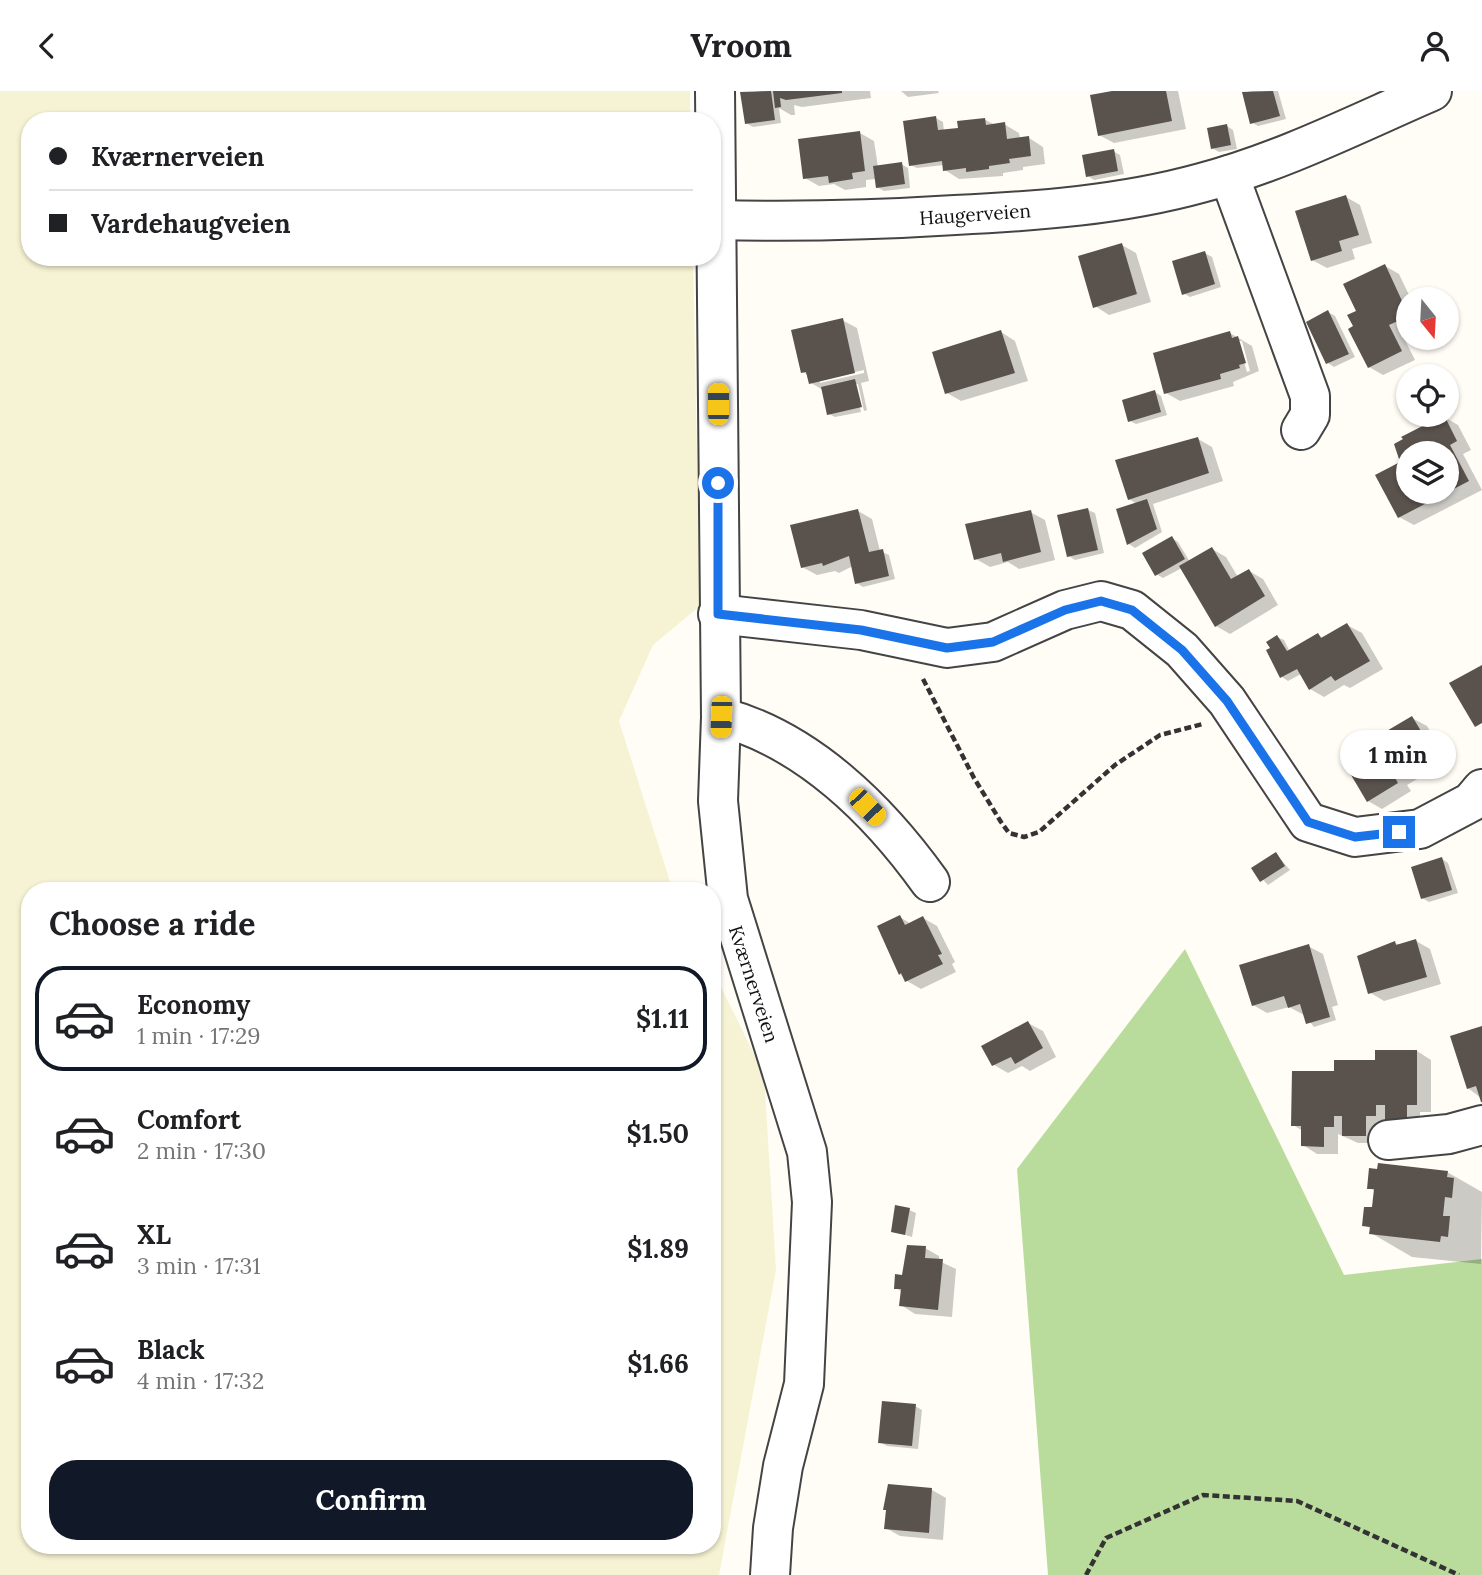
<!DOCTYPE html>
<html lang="en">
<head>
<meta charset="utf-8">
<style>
  body { margin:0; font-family:Lora,serif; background:#f6f6f6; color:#202124; height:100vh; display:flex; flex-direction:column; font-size:26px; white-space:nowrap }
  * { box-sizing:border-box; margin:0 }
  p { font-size:23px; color:#757577 }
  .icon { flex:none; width:38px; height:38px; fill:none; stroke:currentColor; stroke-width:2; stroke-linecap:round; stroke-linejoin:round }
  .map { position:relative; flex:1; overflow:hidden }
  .drawer { position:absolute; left:21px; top:791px; width:700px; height:672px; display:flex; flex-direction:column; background:#fff; border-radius:28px; box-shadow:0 2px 5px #0004 }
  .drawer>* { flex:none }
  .hud { position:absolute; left:21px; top:21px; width:700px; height:154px; border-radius:28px; box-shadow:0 2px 5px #0004; display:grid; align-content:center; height:154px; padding:0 28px; background:#fff }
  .needle { width:46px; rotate:162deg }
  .fabs { position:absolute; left:1396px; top:196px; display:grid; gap:14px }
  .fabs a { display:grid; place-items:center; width:63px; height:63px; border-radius:50%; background:#fff; box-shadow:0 2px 5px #0004; font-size:35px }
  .end { position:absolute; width:32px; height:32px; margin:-16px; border:9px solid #1a73e8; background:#fff; box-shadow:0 0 0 4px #fff }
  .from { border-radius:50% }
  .bubble { position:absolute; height:49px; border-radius:24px; background:#fff; box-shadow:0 2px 5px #0004; font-size:23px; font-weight:800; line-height:49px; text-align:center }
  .car { position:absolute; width:21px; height:42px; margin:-21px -10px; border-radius:9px; box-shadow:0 0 5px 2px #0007; background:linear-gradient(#f5c518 24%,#345 0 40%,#f5c518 0 76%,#345 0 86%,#f5c518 0) }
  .hud b { display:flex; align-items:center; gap:24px; height:66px; font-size:26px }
  .hud b+b { border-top:2px solid #e0e0e0 }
  .hud i { width:18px; height:18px; background:#202124 }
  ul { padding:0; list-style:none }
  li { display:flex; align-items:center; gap:21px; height:105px; margin:0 14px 10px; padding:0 14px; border:4px solid transparent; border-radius:28px }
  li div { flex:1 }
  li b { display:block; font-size:26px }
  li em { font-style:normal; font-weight:800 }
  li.selected { border-color:#111827 }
  li>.icon { width:63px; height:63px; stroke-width:1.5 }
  h2 { padding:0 28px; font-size:32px; line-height:84px }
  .button { display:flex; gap:14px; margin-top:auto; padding:14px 28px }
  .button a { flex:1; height:80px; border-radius:28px; background:#111827; color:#fff; font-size:28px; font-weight:800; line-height:80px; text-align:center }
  header { display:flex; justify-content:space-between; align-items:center; height:91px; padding:0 28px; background:#fff; font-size:32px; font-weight:800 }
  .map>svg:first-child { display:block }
</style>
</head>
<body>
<header><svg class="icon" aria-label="back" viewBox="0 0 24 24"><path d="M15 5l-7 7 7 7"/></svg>Vroom<svg class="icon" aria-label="person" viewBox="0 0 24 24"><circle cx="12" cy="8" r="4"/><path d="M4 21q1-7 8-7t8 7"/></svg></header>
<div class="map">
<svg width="1482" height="1484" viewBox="0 0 1482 1484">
  <rect width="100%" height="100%" fill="#fffdf5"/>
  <path fill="#f6f3d4" d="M0,0H690V30H30V166H693L700,515L653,554L619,630L673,800H30V1454H712V878L764,983L776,1179L719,1484H0Z"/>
  <path fill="#b9dc9c" d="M1185,858L1344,1184L1482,1168V1484H1048L1017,1078Z"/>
  <g fill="#0003" fill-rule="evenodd">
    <path d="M761,0H870L871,7L802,16L794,14L795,24H791L779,17L781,32L753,36L746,32L742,3Z"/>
    <path d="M901,0H938L939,2L908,6Z"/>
    <path d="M1122,0H1178L1186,38L1114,52L1099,44Z"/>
    <path d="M1252,0H1278L1286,28L1258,35L1251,31L1244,2Z"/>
    <path d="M936,27L943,31L944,41L960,39L984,28L995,34L1004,33L1019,42L1020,48L1029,47L1043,56L1045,73L1023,76V79L1003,82V85L959,88L945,79L944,74L917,77L910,74Z"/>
    <path d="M1227,35L1233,39L1237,58L1219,61L1212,57Z"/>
    <path d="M860,42L874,50L878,76L901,73L908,77L910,97L884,100L877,96L876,88L866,89V96L845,99L834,93L819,95L805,87Z"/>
    <path d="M1113,60L1120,64L1124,83L1094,89L1088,85Z"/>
    <path d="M1346,106L1360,114L1372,152L1352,158L1355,168L1327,177L1312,169Z"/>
    <path d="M1122,154L1136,162L1151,211L1109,224L1095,215Z"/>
    <path d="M1205,162L1212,166L1221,196L1190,206L1183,202Z"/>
    <path d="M1385,175L1399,183L1411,208H1409V240L1402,243L1415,269L1383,284L1369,276L1359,221Z"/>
    <path d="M1328,221L1335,225L1355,266L1334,276L1328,272Z"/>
    <path d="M842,229L857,237L869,290L861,292L867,319L864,320L858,293H854L861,321L835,326L829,323L823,299L811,292L809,285L803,281ZM864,279V282L820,292V289Z"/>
    <path d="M1001,241L1015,250L1028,290L961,310L947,302Z"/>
    <path d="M1230,242L1252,255L1259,280L1233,291L1234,295L1180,310L1166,302ZM1238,250H1242L1250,280L1247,281Z"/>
    <path d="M1155,301L1161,305L1167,324L1136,333L1130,330Z"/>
    <path d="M1444,326L1458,334L1471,359L1463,363L1482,399L1414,434L1399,426L1403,372L1398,364ZM1409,362H1447V401H1409Z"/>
    <path d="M1198,348L1212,356L1223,390L1153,413L1162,441L1135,457L1129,453L1118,419L1137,413L1129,408Z"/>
    <path d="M1088,419L1095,422L1104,462L1075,469L1069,465Z"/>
    <path d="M858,420L872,428L880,460L889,464L895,488L863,496L857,492L853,475L839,482L835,480L817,484L802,476Z"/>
    <path d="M1030,421L1045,429L1055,469L1019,478L1008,471L990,476L976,468Z"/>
    <path d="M1172,447L1178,451L1190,471L1212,458L1226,466L1238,486L1249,480L1263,488L1278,514L1230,543L1216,535L1182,477L1163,487L1156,483Z"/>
    <path d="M1347,534L1362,542L1383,578L1350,597L1344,594L1324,606L1310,598L1301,583L1288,590L1282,586L1277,546L1284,549L1290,561L1318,544L1324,547Z"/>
    <path d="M1412,627L1427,635L1448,670L1407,694L1411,700L1382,718L1368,710Z"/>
    <path d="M1276,763L1290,779L1268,794L1253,778Z"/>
    <path d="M1442,768L1448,772L1458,802L1429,811L1422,807Z"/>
    <path d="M900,826L911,833L923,827L937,835L955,871L952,873L956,881L921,898L907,890L900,883Z"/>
    <path d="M1416,850L1430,858L1441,893L1384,910L1369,901L1395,852L1400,854Z"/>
    <path d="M1308,855L1323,863L1338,914L1332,916L1336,929L1314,936L1304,924L1289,916L1267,922L1253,914Z"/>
    <path d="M1028,932L1043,940L1056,966L1030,980L1022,975L1008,982L994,974L983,955Z"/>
    <path d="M1482,937V1008L1468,997Z"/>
    <path d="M1417,960L1431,969V1021H1420V1041L1380,1032V1052H1358L1338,1043V1063H1317L1303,1054V1040L1293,1034L1336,982Z"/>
    <path d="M1447,1081L1482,1101L1481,1173L1412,1166L1371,1142L1372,1138L1364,1134L1373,1118L1375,1100L1369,1097Z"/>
    <path d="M909,1119L916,1122L912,1146L893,1140Z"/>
    <path d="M925,1157L939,1165V1170L956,1178L952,1226L915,1223L901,1214L902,1201L896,1197Z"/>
    <path d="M915,1315L922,1319L918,1358L887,1355L880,1351Z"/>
    <path d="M890,1395L932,1399L946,1407L943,1449L900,1445L886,1437Z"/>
  </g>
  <g fill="#5a524d" fill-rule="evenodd">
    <path d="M771,0L775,29L745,33L740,1Z"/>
    <path d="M773,0H842V2L786,9L780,7L781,16L775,17Z"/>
    <path d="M1112,0H1166L1172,30L1098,45L1090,4Z"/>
    <path d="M1273,0L1280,25L1250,33L1242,1Z"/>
    <path d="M936,25L938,39L958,37L957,30L985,27L986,34L1005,31L1007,48L1029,45L1031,65L1009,68L1010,72L989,75V78L966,81V77L943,80L942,70L909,75L903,30Z"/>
    <path d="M1227,33L1231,54L1211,58L1207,37Z"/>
    <path d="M860,40L865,80L852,82L853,88L829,92L828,85L803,88L798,48Z"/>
    <path d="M1114,58L1118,80L1086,86L1082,64Z"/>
    <path d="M902,71L905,93L876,97L873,75Z"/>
    <path d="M1346,104L1359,144L1339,150L1342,160L1311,170L1295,120Z"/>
    <path d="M1122,152L1137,203L1093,217L1078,165Z"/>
    <path d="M1205,160L1215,193L1182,204L1172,170Z"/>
    <path d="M1385,173L1409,225L1389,234L1402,260L1368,277L1348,238L1353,235L1347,224L1356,220L1343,193Z"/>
    <path d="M1328,219L1349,263L1326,273L1306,231Z"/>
    <path d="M843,227L855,282L809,293L806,281L801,282L791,239Z"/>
    <path d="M1001,239L1015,282L945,303L932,261Z"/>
    <path d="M1230,240L1232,247L1238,245L1246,272L1239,274L1240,277L1220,283L1221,288L1164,303L1153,262Z"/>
    <path d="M855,288L862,316L827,324L821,296Z"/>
    <path d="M1155,299L1161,321L1128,331L1122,309Z"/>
    <path d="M1444,324L1457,350L1450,354L1469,390L1398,427L1375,384L1400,371L1394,353L1403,348L1401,346ZM1409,362H1447V401H1409Z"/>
    <path d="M1198,346L1209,382L1128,409L1115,369Z"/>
    <path d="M1147,408L1157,438L1127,454L1116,418Z"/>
    <path d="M1088,417L1098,459L1067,466L1057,424Z"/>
    <path d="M858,418L869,461L883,458L889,485L855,493L849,465L823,475L822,472L801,477L790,434Z"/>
    <path d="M1031,419L1041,461L1003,471L1001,462L974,469L965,433Z"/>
    <path d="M1172,445L1185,468L1155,485L1142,462Z"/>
    <path d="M1212,456L1231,488L1249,478L1265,505L1215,536L1179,475Z"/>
    <path d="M1347,532L1370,570L1335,590L1331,585L1309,599L1297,578L1280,587L1266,559L1270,557L1266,551L1277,544L1287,560L1318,542L1321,547Z"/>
    <path d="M1482,574V632L1475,636L1449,592Z"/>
    <path d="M1412,625L1434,662L1394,685L1398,692L1367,711L1341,667Z"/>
    <path d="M1276,761L1285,775L1260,791L1251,777Z"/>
    <path d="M1442,766L1452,799L1421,808L1411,776Z"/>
    <path d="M900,824L905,834L923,825L942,863L938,864L943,873L905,891L901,882L899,884L877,835Z"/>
    <path d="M1416,848L1427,886L1368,903L1357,865L1395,850L1396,854Z"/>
    <path d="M1309,853L1330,926L1306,933L1300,913L1288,917L1284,905L1252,915L1239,874Z"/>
    <path d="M1028,930L1043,957L1015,973L1011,966L992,975L981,955Z"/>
    <path d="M1482,935V1011H1481L1476,995L1467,998L1450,945Z"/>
    <path d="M1375,959H1417V1014H1407V1034H1385V1014H1376V1025H1366V1045H1342V1025H1334V1036H1324V1056L1301,1055V1035H1291L1292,980H1334V969H1375Z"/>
    <path d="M1378,1072L1448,1080L1447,1086L1454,1087L1452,1107L1445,1106L1443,1125H1450L1448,1146L1441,1145L1440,1151L1369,1143L1370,1136L1362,1135L1364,1116H1372L1374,1098H1367L1369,1077L1377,1078Z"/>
    <path d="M895,1114L910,1117L905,1144L891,1141Z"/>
    <path d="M907,1154L926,1155L925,1167L943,1168L938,1219L899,1215L901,1198H894L895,1183L902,1184Z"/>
    <path d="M882,1310L916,1313L912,1355L878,1352Z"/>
    <path d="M888,1393L932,1397L929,1442L884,1438L886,1419H883Z"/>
  </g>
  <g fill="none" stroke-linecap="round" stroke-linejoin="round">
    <g stroke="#444" stroke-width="42">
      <g id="minor">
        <path d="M715,0L721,626L718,710L728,808L807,1061L812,1111L804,1293L783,1375L773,1437L770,1484"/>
        <path d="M1229,84L1310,305V324L1301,339"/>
        <path d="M717,129C796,131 875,129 955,124C1038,120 1121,114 1201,92C1281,71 1356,33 1432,0"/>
        <path d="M718,523L861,539L947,557L993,551L1065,519L1101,510L1132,519L1182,559L1227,610L1308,731L1355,746L1420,738L1471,711L1482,698"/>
        <path d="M721,626C808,649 879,720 930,791"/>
        <path d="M1388,1049L1449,1043L1482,1034"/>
      </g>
    </g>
    <g stroke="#333" stroke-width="4.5" stroke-dasharray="7 3.5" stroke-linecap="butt">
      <path d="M923,588L974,687L1001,731L1009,742L1024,746L1039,741L1115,674L1160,644L1203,633"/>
      <path d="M1086,1484L1106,1447L1203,1404L1297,1410L1459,1484"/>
    </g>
    <use href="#minor" stroke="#fff" stroke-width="38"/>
  </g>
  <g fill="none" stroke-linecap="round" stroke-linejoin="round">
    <path stroke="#1a73e8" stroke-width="9" d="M718,392V523L861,539L947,557L993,551L1065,519L1101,510L1132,519L1182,559L1227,610L1308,731L1355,746L1399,741"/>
  </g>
  <g text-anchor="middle" stroke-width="7" stroke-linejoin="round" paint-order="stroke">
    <g font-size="19" fill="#111" stroke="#fff">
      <text transform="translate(975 123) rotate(-4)" y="7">Haugerveien</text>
      <text transform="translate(754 893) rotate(72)" y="7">Kværnerveien</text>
    </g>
  </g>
</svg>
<div class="fabs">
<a><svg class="needle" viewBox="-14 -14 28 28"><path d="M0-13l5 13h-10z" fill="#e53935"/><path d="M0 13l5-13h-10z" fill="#757577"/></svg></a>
<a><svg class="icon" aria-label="locate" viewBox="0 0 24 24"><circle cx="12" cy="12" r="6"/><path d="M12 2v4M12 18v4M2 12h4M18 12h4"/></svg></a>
<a><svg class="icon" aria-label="layers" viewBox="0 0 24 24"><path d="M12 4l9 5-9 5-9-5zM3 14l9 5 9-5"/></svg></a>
</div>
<i class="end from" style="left:718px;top:392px"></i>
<i class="end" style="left:1399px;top:741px"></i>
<div class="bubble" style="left:1340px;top:639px;width:116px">1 min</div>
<i class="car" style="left:718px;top:313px;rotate:0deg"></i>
<i class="car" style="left:721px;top:626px;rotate:182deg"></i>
<i class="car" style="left:867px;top:716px;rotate:136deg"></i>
<div class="hud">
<b><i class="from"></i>Kværnerveien</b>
<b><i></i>Vardehaugveien</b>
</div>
<section class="drawer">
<h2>Choose a ride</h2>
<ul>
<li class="selected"><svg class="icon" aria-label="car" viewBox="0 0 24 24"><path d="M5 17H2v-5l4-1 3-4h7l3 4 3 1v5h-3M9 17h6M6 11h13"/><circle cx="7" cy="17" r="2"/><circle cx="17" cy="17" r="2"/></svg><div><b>Economy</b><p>1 min · 17:29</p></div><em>$1.11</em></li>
<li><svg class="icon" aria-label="car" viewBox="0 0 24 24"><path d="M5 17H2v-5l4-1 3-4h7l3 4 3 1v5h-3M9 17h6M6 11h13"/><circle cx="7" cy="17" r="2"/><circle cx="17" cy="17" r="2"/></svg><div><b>Comfort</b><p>2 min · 17:30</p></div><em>$1.50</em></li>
<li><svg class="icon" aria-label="car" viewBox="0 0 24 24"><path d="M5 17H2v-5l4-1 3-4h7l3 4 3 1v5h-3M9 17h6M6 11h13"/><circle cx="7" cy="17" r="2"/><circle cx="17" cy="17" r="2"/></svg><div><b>XL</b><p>3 min · 17:31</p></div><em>$1.89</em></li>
<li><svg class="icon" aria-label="car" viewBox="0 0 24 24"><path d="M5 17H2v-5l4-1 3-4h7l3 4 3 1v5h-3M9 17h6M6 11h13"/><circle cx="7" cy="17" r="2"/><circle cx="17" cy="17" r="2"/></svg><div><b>Black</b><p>4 min · 17:32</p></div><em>$1.66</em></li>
</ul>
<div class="button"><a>Confirm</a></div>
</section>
</div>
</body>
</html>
